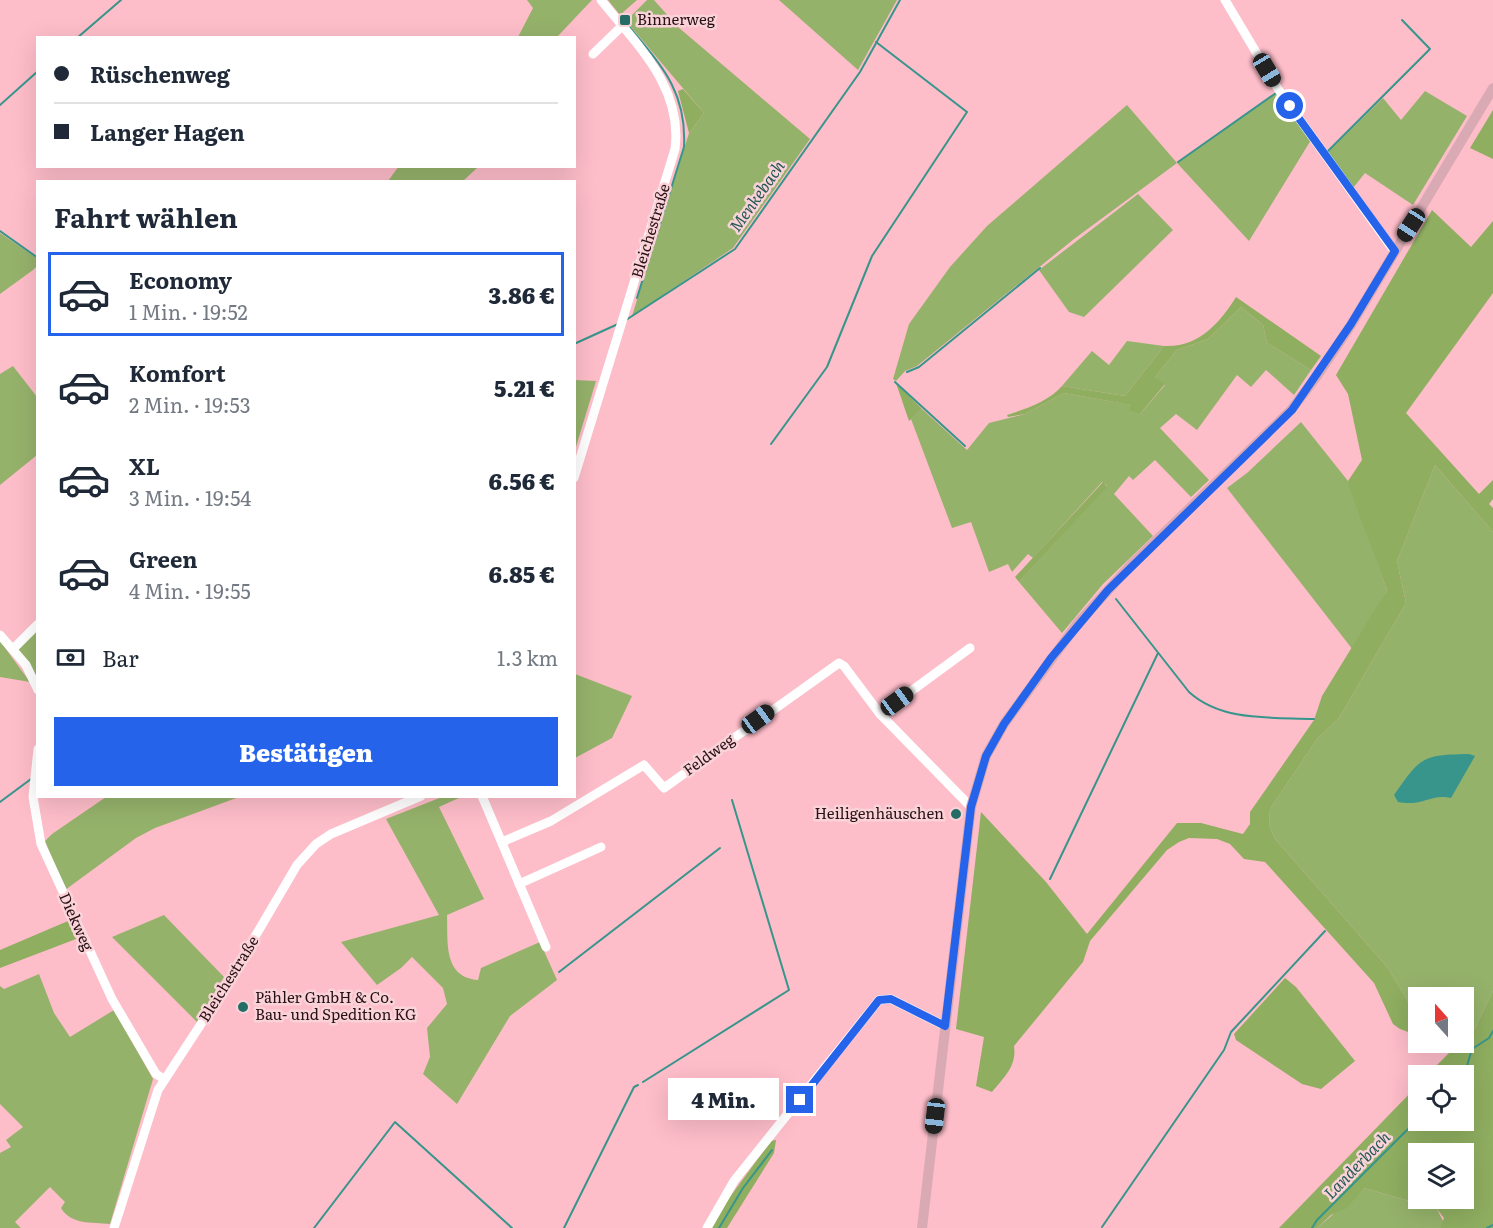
<!DOCTYPE html>
<html lang="de">
<head>
<meta charset="utf-8">
<style>
  body { margin:0; font-family:Literata,serif; background:#f2f2f3; color:#1f2937; height:100vh; display:flex; flex-direction:column; font-size:22px; white-space:nowrap }
  * { box-sizing:border-box; margin:0 }
  p { font-size:20px; color:#747a83 }
  .icon { flex:none; width:33px; height:33px; fill:none; stroke:currentColor; stroke-width:2; stroke-linecap:round; stroke-linejoin:round }
  .map { position:relative; flex:1; overflow:hidden }
  .panel { position:absolute; left:36px; top:180px; width:540px; height:618px; display:flex; flex-direction:column; background:#fff; border-radius:0px; box-shadow:0 6px 24px #0002 }
  .panel>* { flex:none }
  .top-card { position:absolute; left:36px; top:36px; width:540px; height:132px; border-radius:0px; box-shadow:0 6px 24px #0002; display:grid; align-content:center; height:132px; padding:0 18px; background:#fff }
  .needle { width:39px; rotate:339deg }
  .buttons { position:absolute; left:1408px; top:987px; display:grid; gap:12px }
  .buttons a { display:grid; place-items:center; width:66px; height:66px; border-radius:0px; background:#fff; box-shadow:0 6px 24px #0002; font-size:30px }
  .end { position:absolute; width:27px; height:27px; margin:-14px; border:8px solid #2563eb; background:#fff; box-shadow:0 0 0 3px #fff }
  .from { border-radius:50% }
  .bubble { position:absolute; height:42px; border-radius:0px; background:#fff; box-shadow:0 6px 24px #0002; font-size:20px; font-weight:800; line-height:42px; text-align:center }
  .car { position:absolute; width:18px; height:36px; margin:-18px -9px; border-radius:8px; box-shadow:0 0 4px 2px #0007; background:linear-gradient(#222 24%,#8ab4d8 0 40%,#222 0 76%,#8ab4d8 0 86%,#222 0) }
  .top-card b { display:flex; align-items:center; gap:21px; height:57px; font-size:22px }
  .top-card b+b { border-top:2px solid #e0e1e3 }
  .top-card i { width:15px; height:15px; background:#1f2937 }
  ul { padding:0; list-style:none }
  li { display:flex; align-items:center; gap:18px; height:84px; margin:0 12px 9px; padding:0 6px; border:3px solid transparent; border-radius:0px }
  li div { flex:1 }
  li b { display:block; font-size:22px }
  li em { font-style:normal; font-weight:800 }
  li.current { border-color:#2563eb }
  li>.icon { width:54px; height:54px; stroke-width:1.5 }
  h2 { padding:0 18px; font-size:27px; line-height:72px }
  .pay { display:flex; align-items:center; gap:15px; height:66px; padding:0 18px; font-size:22px }
  .pay p { margin-inline-start:auto }
  .cta { display:flex; gap:12px; margin-top:auto; padding:12px 18px }
  .cta a { flex:1; height:69px; border-radius:0px; background:#2563eb; color:#fff; font-size:24px; font-weight:800; line-height:69px; text-align:center }
  .map>svg:first-child { display:block }
</style>
</head>
<body>
<div class="map">
<svg width="1493" height="1228" viewBox="0 0 1493 1228">
  <rect width="100%" height="100%" fill="#fdbdc9"/>
  <g fill="#95b26b">
    <path d="M527,0H592L557,37H518L533,8Z"/>
    <path d="M608,0H637L620,15Z"/>
    <path d="M647,0H654L678,27L810,139L733,248L632,316L689,133L704,113L626,21Z"/>
    <path d="M779,0H897L858,70Z"/>
    <path d="M1425,91L1467,116L1413,205L1365,173L1353,188L1327,153L1383,98L1401,120Z"/>
    <path d="M1277,93L1311,140L1249,241L1177,163L1074,239L917,366L905,371L896,381L893,379L909,324L950,267L987,226L1127,105L1177,163Z"/>
    <path d="M399,166H478V167L463,181H388Z"/>
    <path d="M1138,194L1173,230L1084,317L1069,312L1039,270Z"/>
    <path d="M0,233L38,259L37,266L33,270L0,294Z"/>
    <path d="M1241,307L1263,325L1267,343L1311,370L1294,395L1266,370L1251,387L1237,375L1197,430L1176,414L1160,428L1209,480L1191,497L1155,460L1133,480L1129,476L1114,494L1153,536L1103,584L1062,633L1019,582L1107,486L1102,482L1033,558L1028,554L1012,572L1008,564L989,572L971,522L952,528L911,419L922,409L967,450L989,423L1025,414L1064,393L1132,405L1140,414L1165,385L1155,377L1177,350L1208,339Z"/>
    <path d="M1127,341L1164,346L1125,396L1062,386L1092,351L1109,365Z"/>
    <path d="M13,366L37,397V455L0,485V374Z"/>
    <path d="M575,380L596,381L575,450L574,380Z"/>
    <path d="M1301,422L1348,481L1387,590L1353,650L1227,488L1247,473Z"/>
    <path d="M1435,465L1493,532V991L1468,1042L1464,1040V998H1419V1012L1412,1008L1388,968L1275,839L1269,825L1270,809L1317,739L1339,718L1406,603L1397,561Z"/>
    <path d="M37,627V681L19,652V645Z"/>
    <path d="M0,641L30,682L0,677Z"/>
    <path d="M575,674L632,696L612,738L575,758Z"/>
    <path d="M106,797H239L155,828L136,838L65,890L45,841L52,834Z"/>
    <path d="M442,797H461L439,807L484,899L447,915C448,942 443,977 478,980L481,968L540,942L557,980L510,1016L457,1104L423,1074L430,1057L427,1028L447,1004L443,988L412,957L401,968L377,985L341,942L439,915L386,819Z"/>
    <path d="M164,915L224,977L197,1022L112,937Z"/>
    <path d="M39,974L54,1013L70,1037L114,1010L153,1079L110,1224C92,1222 71,1225 61,1208L65,1202L50,1187L15,1222L21,1228H0V1153L11,1147L6,1140L23,1127L0,1104V986L4,989Z"/>
    <path d="M1364,1188L1437,1209L1444,1223L1440,1228H1317Z"/>
  </g>
  <g fill="#8fae60" fill-rule="evenodd">
    <path d="M683,89L704,113L689,133L678,91Z"/>
    <path d="M1493,110V159L1470,148Z"/>
    <path d="M1432,210L1471,247L1493,221V293L1406,413L1479,494L1493,480V499L1489,504L1493,508V532L1435,465L1397,561L1406,603L1339,718L1317,739L1270,809L1269,825L1275,839L1388,968L1412,1008L1419,1012V1036L1400,1029L1393,1024L1374,983L1265,862L1244,859L1230,844L1217,839L1189,838L1179,842L1167,850L1090,941L1083,962L1014,1046C1017,1066 1004,1077 992,1092L976,1086L984,1037L956,1029L981,812L1046,882L1087,934L1177,823H1201L1243,834L1250,824V812L1314,720L1322,696L1387,590L1349,487L1348,481L1362,460L1348,394L1336,375Z"/>
    <path d="M1236,297L1321,356L1311,370L1267,343L1263,325L1241,307L1208,339L1177,350L1155,377L1165,384L1140,414L1129,410L1131,405L1064,393L1025,414L1008,417L1007,415C1026,409 1049,401 1062,386L1125,396L1164,346C1198,348 1220,323 1236,297Z"/>
    <path d="M896,383L922,409L909,421Z"/>
    <path d="M1103,482L1107,487L1019,582L1015,577Z"/>
    <path d="M68,921L76,939L0,968V950Z"/>
    <path d="M1285,978L1296,987L1355,1061L1321,1089L1302,1084L1236,1040L1234,1034Z"/>
    <path d="M1493,991V1228H1440L1444,1218L1437,1209L1364,1188L1347,1208L1331,1215L1317,1228H1279L1419,1084V1120H1464V1076L1427,1075L1454,1048L1438,1043L1468,1042ZM1419,1154H1464V1198H1419Z"/>
    <path d="M776,1140L774,1153L727,1228H711L724,1205L771,1141Z"/>
  </g>
  <path fill="#37958c" d="M1469,754L1475,756L1451,798C1431,793 1423,807 1398,802L1394,795C1421,757 1421,755 1469,754Z"/>
  <g fill="none" stroke-linecap="round" stroke-linejoin="round">
    <g stroke="#37958c" stroke-width="2">
      <path d="M626,23C660,64 687,90 684,147L637,298"/>
      <path d="M77,38L121,0"/>
      <path d="M0,105L38,71"/>
      <path d="M1327,152L1430,49L1402,20"/>
      <path d="M1178,162L1276,93"/>
      <path d="M0,231L38,258"/>
      <path d="M626,320L735,249L860,72L900,0"/>
      <path d="M574,344L618,324"/>
      <path d="M907,372L919,367L1040,268"/>
      <path d="M895,382L965,446"/>
      <path d="M771,444L827,367L872,256L967,112L876,42"/>
      <path d="M1116,599L1189,692C1222,722 1271,717 1314,719"/>
      <path d="M0,802L31,779"/>
      <path d="M1050,879L1158,653"/>
      <path d="M559,972L720,848"/>
      <path d="M1464,1076L1472,1049L1489,1038L1493,1031"/>
      <path d="M643,1082L789,990L732,800"/>
      <path d="M1102,1227L1224,1050L1231,1032L1325,931"/>
      <path d="M314,1228L395,1122L512,1228"/>
      <path d="M564,1228L634,1087L638,1085"/>
      <path d="M719,1228L743,1188L772,1150"/>
      <path d="M1312,1228L1317,1220L1419,1118"/>
      <path d="M1487,1228L1493,1225"/>
    </g>
    <g stroke="#fff" stroke-width="9">
      <path d="M1225,0L1278,89L1394,251"/>
      <path d="M593,54L622,26"/>
      <path d="M574,478L675,149C683,87 637,45 601,0"/>
      <path d="M0,635L26,665L38,690"/>
      <path d="M13,649L38,624"/>
      <path d="M880,714L970,648"/>
      <path d="M38,749L33,797L41,844L112,999L156,1074L164,1079"/>
      <path d="M482,796L546,947"/>
      <path d="M502,842L551,821L644,765L664,788L839,663L844,666L880,714L971,807"/>
      <path d="M519,884L601,847"/>
      <path d="M114,1228L158,1090L229,981L297,865L316,844L331,834L421,796"/>
      <path d="M707,1228L734,1181L879,1000L891,999L945,1026"/>
    </g>
    <path stroke="#daaab4" stroke-width="10" d="M922,1228L971,807L986,756L1004,724L1078,623L1133,563L1291,410L1317,376L1351,325L1493,88"/>
  </g>
  <g fill="none" stroke-linecap="round" stroke-linejoin="round">
    <path stroke="#2563eb" stroke-width="8" d="M800,1100L879,1000L891,999L945,1026L971,807L986,756L1004,724L1051,658L1108,590L1292,410L1351,324L1395,251L1290,106"/>
  </g>
  <g fill="#236d66" stroke="#fad3d9" stroke-width="2">
    <rect x="619" y="14" width="12" height="12" rx="3"/>
    <circle cx="956" cy="814" r="6"/>
    <circle cx="243" cy="1007" r="6"/>
  </g>
  <g text-anchor="middle" stroke-width="5" stroke-linejoin="round" paint-order="stroke">
    <g font-size="15" fill="#271115" stroke="#fad3d9" text-anchor="start">
      <text x="637" y="25">Binnerweg</text>
      <text x="944" y="819" text-anchor="end">Heiligenhäuschen</text>
      <text x="255" y="1003">Pähler GmbH &amp; Co.<tspan x="255" dy="17">Bau- und Spedition KG</tspan></text>
    </g>
    <g font-size="15" fill="#271115" stroke="#fad3d9">
      <text transform="translate(651 231) rotate(-73)" y="5">Bleichestraße</text>
      <text transform="translate(709 755) rotate(-36)" y="5">Feldweg</text>
      <text transform="translate(76 922) rotate(66)" y="5">Diekweg</text>
      <text transform="translate(229 979) rotate(-58)" y="5">Bleichestraße</text>
    </g>
    <g font-size="16" font-style="italic" fill="#245953" stroke="#fad3d9">
      <text transform="translate(757 196) rotate(-55)" y="6">Menkebach</text>
      <text transform="translate(1357 1165) rotate(-46)" y="6">Landerbach</text>
    </g>
  </g>
</svg>
<div class="buttons">
<a><svg class="needle" viewBox="-14 -14 28 28"><path d="M0-13l5 13h-10z" fill="#e53935"/><path d="M0 13l5-13h-10z" fill="#747a83"/></svg></a>
<a><svg class="icon" aria-label="locate" viewBox="0 0 24 24"><circle cx="12" cy="12" r="6"/><path d="M12 2v4M12 18v4M2 12h4M18 12h4"/></svg></a>
<a><svg class="icon" aria-label="layers" viewBox="0 0 24 24"><path d="M12 4l9 5-9 5-9-5zM3 14l9 5 9-5"/></svg></a>
</div>
<i class="end from" style="left:1290px;top:106px"></i>
<i class="end" style="left:800px;top:1100px"></i>
<div class="bubble" style="left:668px;top:1078px;width:111px">4 Min.</div>
<i class="car" style="left:1267px;top:70px;rotate:149deg"></i>
<i class="car" style="left:1411px;top:225px;rotate:213deg"></i>
<i class="car" style="left:897px;top:701px;rotate:54deg"></i>
<i class="car" style="left:758px;top:719px;rotate:54deg"></i>
<i class="car" style="left:935px;top:1116px;rotate:187deg"></i>
<div class="top-card">
<b><i class="from"></i>Rüschenweg</b>
<b><i></i>Langer Hagen</b>
</div>
<section class="panel">
<h2>Fahrt wählen</h2>
<ul>
<li class="current"><svg class="icon" aria-label="car" viewBox="0 0 24 24"><path d="M5 17H2v-5l4-1 3-4h7l3 4 3 1v5h-3M9 17h6M6 11h13"/><circle cx="7" cy="17" r="2"/><circle cx="17" cy="17" r="2"/></svg><div><b>Economy</b><p>1 Min. · 19:52</p></div><em>3.86 €</em></li>
<li><svg class="icon" aria-label="car" viewBox="0 0 24 24"><path d="M5 17H2v-5l4-1 3-4h7l3 4 3 1v5h-3M9 17h6M6 11h13"/><circle cx="7" cy="17" r="2"/><circle cx="17" cy="17" r="2"/></svg><div><b>Komfort</b><p>2 Min. · 19:53</p></div><em>5.21 €</em></li>
<li><svg class="icon" aria-label="car" viewBox="0 0 24 24"><path d="M5 17H2v-5l4-1 3-4h7l3 4 3 1v5h-3M9 17h6M6 11h13"/><circle cx="7" cy="17" r="2"/><circle cx="17" cy="17" r="2"/></svg><div><b>XL</b><p>3 Min. · 19:54</p></div><em>6.56 €</em></li>
<li><svg class="icon" aria-label="car" viewBox="0 0 24 24"><path d="M5 17H2v-5l4-1 3-4h7l3 4 3 1v5h-3M9 17h6M6 11h13"/><circle cx="7" cy="17" r="2"/><circle cx="17" cy="17" r="2"/></svg><div><b>Green</b><p>4 Min. · 19:55</p></div><em>6.85 €</em></li>
</ul>
<div class="pay"><svg class="icon" aria-label="cash" viewBox="0 0 24 24"><path d="M3 7h18v10H3z"/><circle cx="12" cy="12" r="2"/></svg>Bar<p>1.3 km</p></div>
<div class="cta"><a>Bestätigen</a></div>
</section>
</div>
</body>
</html>
